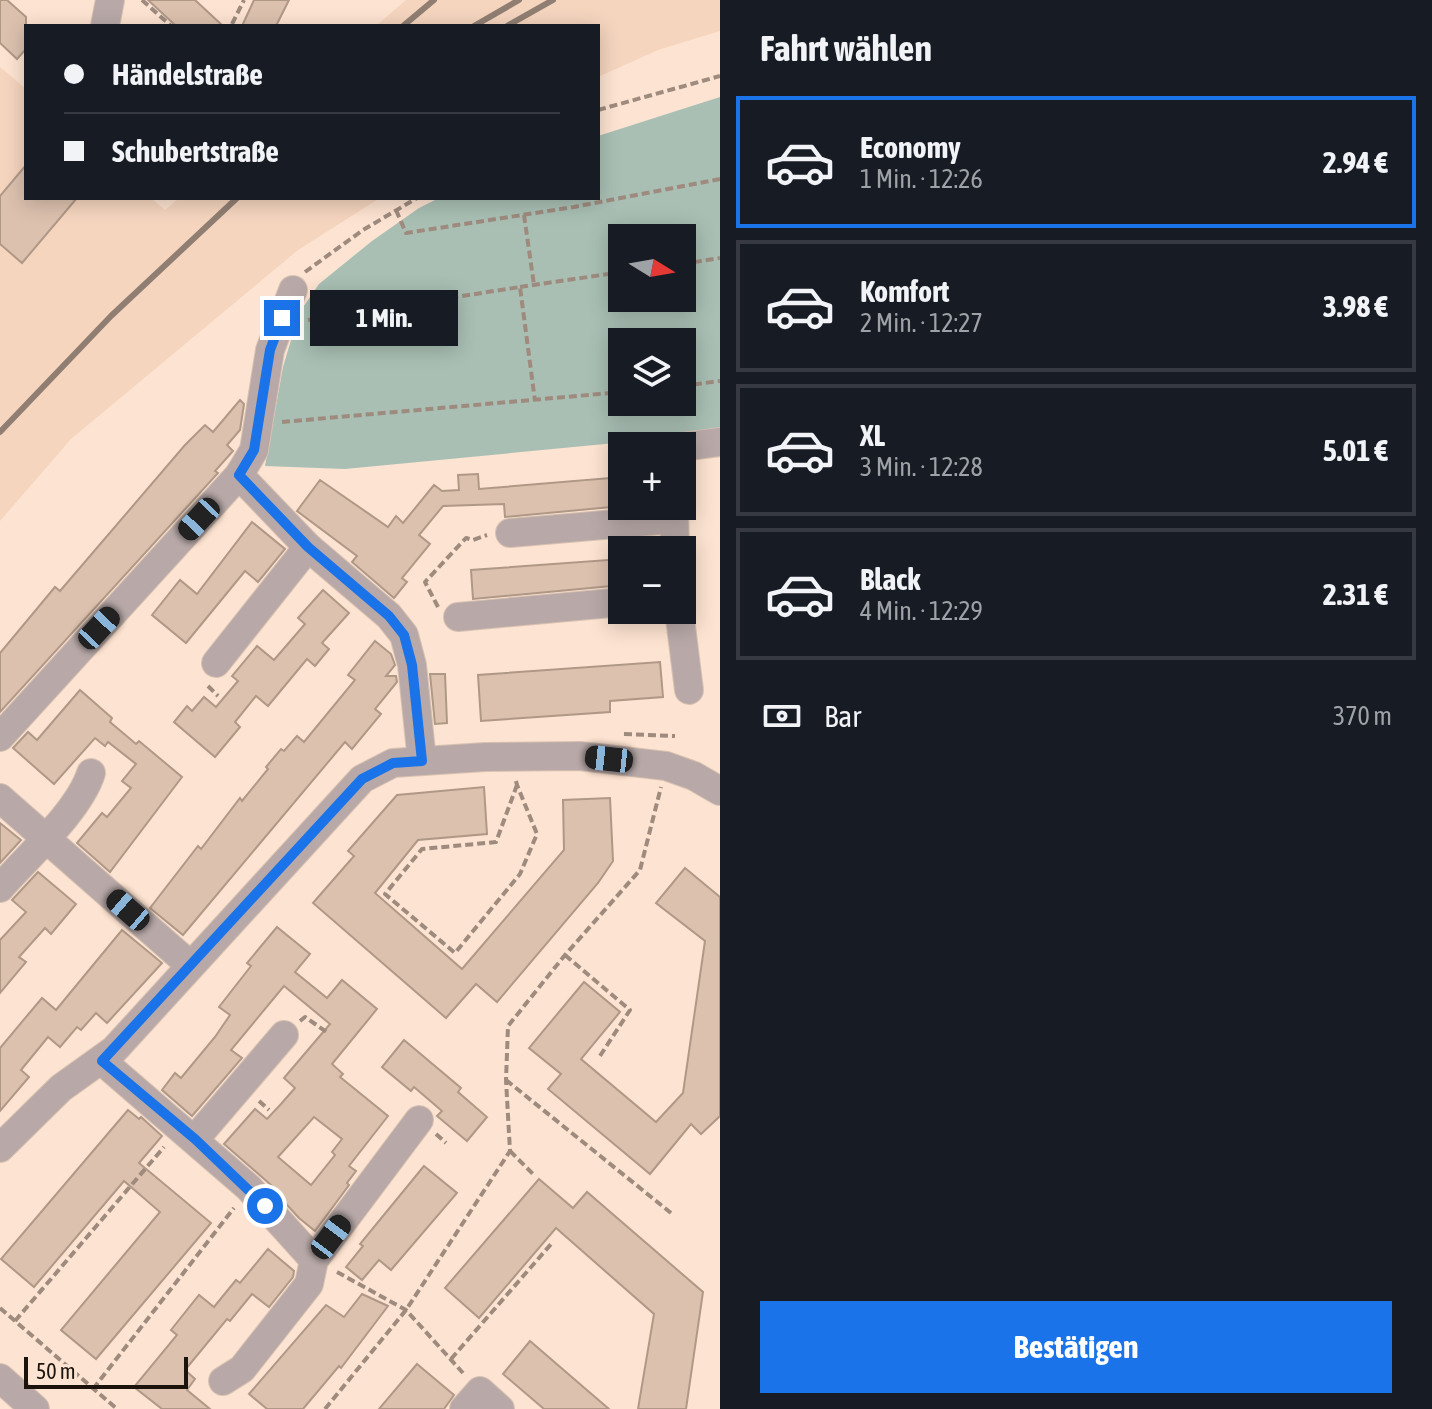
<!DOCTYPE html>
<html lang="de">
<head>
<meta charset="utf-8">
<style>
  body { margin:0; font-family:"Asap Condensed",sans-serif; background:#20242c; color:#f1f3f6; height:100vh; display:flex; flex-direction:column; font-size:30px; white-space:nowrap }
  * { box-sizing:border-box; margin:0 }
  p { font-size:26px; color:#9ea1a6 }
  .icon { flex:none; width:44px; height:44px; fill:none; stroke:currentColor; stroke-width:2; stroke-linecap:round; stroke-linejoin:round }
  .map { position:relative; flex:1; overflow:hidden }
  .drawer { display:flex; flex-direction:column; background:#171b24; width:712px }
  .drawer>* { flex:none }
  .guide { position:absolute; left:24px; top:24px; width:576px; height:176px; border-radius:0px; box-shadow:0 4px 20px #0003; display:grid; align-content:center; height:176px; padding:0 40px; background:#171b24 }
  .needle { width:52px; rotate:101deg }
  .controls { position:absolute; left:608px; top:224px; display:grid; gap:16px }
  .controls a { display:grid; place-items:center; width:88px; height:88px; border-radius:0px; background:#171b24; box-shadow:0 4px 20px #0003; font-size:40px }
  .scale { position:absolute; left:24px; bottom:20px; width:164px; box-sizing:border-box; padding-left:8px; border:4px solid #1b130c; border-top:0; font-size:22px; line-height:28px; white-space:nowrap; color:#1b130c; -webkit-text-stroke:6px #fde3d1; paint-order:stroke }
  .end { position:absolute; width:36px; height:36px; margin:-18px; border:10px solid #1a73e8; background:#fff; box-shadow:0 0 0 4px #fff }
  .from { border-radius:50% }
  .bubble { position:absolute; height:56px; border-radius:0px; background:#171b24; box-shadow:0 4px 20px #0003; font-size:26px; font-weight:700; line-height:56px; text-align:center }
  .car { position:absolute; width:24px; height:48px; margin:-24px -12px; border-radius:10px; box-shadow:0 0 6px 2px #0007; background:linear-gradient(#222 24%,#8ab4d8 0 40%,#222 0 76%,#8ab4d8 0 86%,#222 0) }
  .guide b { display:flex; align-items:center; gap:28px; height:76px; font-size:30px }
  .guide b+b { border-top:2px solid #363941 }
  .guide i { width:20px; height:20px; background:#f1f3f6 }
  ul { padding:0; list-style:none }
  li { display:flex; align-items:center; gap:24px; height:132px; margin:0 16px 12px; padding:0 24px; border:4px solid #363941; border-radius:0px }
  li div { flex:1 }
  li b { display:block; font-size:30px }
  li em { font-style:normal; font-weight:700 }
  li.current { border-color:#1a73e8 }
  li>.icon { width:72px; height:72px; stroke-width:1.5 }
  h2 { padding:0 40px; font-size:36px; line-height:96px }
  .pay { display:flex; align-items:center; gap:20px; height:88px; padding:0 40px; font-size:30px }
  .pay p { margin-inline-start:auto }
  .button { display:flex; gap:16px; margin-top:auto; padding:16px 40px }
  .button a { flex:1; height:92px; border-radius:0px; background:#1a73e8; color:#fff; font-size:32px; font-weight:700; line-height:92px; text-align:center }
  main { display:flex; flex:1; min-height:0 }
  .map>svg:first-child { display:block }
</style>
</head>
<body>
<main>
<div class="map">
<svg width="720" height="1409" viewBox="0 0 720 1409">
  <rect width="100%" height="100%" fill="#fde3d1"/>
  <g fill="#f5d5be">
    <path d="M406,0H720V31L658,50L598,77V26H376Z"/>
    <path d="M0,67L26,89V198H151L165,210L179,198H380L298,250L71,439L0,521Z"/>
  </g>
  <path fill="#a9bfb4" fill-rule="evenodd" d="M720,97V433L345,469L265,466L283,367L299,313L319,284L372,241L419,208L439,198H598V136ZM622,238H682V298H622ZM622,342H682V402H622Z"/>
  <g fill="#dcc1ae" stroke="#b09887" stroke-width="2" fill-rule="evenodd">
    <path d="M0,0H7L26,17V49L17,59L0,43Z"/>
    <path d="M148,0H195L223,26H176Z"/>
    <path d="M254,0H289L276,26H242Z"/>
    <path d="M26,165V198H77L22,263L0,244V196Z"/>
    <path d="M240,400L244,404L240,430L227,445L233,451L215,471L218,473L0,712V653L55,587L60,591L185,445L205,425L213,432Z"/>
    <path d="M478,474L479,489L622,477V506L505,517L504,504L443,506L419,535L430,544L402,578L407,582L394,598L352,562L357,556L297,511L320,480L388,527L396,516L403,523L434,485L442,491L459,490L458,475Z"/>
    <path d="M252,522L285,549L258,582L245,571L186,643L152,615L180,580L197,594Z"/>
    <path d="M622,559V585L473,599L471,570Z"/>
    <path d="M323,590L349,613L322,643L329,649L315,666L307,659L268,706L256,696L235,722L240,727L215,757L174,722L187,706L192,711L204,697L216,707L238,681L232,676L257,646L274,660L305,624L298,618Z"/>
    <path d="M375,641L391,654L395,665L386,676H396L397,682L375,709L381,714L352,749L345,742L183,935L150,908L198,846L201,849L240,798L242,801L268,769L266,767L281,749L284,751L297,736L304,742L355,680L348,675Z"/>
    <path d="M660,662L663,697L610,701V712L481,721L478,675Z"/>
    <path d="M430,674H445L447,723L435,724Z"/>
    <path d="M80,690L112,718L110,722L136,744L139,741L182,777L110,872L77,843L102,813L107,817L131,788L122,781L136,764L108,742L105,746L95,738L54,784L13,748L28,732L37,740Z"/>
    <path d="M484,787L487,834L418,840L375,893L462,969L564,850L563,800L610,798L613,861L598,883L497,1002L476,984L446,1018L313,903L354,856L348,851L397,795Z"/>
    <path d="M0,823L21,840L0,863Z"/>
    <path d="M685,868L720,897V1116L701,1134L691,1124L650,1174L548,1089L561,1074L529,1048L584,982L620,1012L581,1059L656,1122L683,1093L705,941L656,903Z"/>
    <path d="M38,872L76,904L51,934L45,928L19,957L26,962L0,993V940L26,912L12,900Z"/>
    <path d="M277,927L310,954L295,972L327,998L342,980L377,1009L332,1064L343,1074L340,1077L388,1116L349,1166L356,1171L347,1183L349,1185L315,1231L299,1218L277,1194L279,1192L224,1144L255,1109L267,1119L281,1104L295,1088L284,1078L330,1024L284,986L231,1050L242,1058L192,1116L162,1090L175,1073L181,1078L215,1037L230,1015L219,1007L251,966L247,963ZM314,1117L342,1139L332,1152L335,1155L311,1185L278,1157Z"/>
    <path d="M122,930L162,963L107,1023L96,1013L81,1030L77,1027L60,1047L48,1037L21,1070L29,1077L0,1111V1048L42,998L56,1010Z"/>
    <path d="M404,1040L461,1088L458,1092L487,1117L467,1141L437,1116L442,1111L414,1087L411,1091L382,1067Z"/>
    <path d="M128,1110L139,1119L141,1117L162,1136L139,1163L211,1223L96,1359L61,1330L160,1212L124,1181L34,1287L1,1259Z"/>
    <path d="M424,1166L457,1193L391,1270L379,1260L362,1280L346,1267L363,1246L360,1244Z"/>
    <path d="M539,1179L573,1208L587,1192L703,1292L686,1409H638L654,1314L556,1228L479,1318L445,1288Z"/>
    <path d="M268,1249L294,1271L293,1277L269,1307L252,1294L230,1321L227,1319L185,1370L195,1379L187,1390L210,1409H162L134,1387L177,1335L171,1330L199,1295L214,1307L236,1280L240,1283Z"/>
    <path d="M362,1294L388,1306L341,1368L339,1366L303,1409H267L249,1394L326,1305L344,1317Z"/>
    <path d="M530,1341L588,1391L609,1409H544L503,1374Z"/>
    <path d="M417,1364L454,1395L444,1409H379Z"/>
  </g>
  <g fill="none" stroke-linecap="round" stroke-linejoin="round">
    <g stroke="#d9c2b1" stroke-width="30">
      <g id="minor">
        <path d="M105,26L110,0"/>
        <path d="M293,290L270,350L254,450L239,475L308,547L389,616L404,635L412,665L422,761"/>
        <path d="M682,447L720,442"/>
        <path d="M674,506L675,550"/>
        <path d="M510,533L673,519"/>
        <path d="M679,610L689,690"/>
        <path d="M458,617L622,602"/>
        <path d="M216,663L308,547"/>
        <path d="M0,737L239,475"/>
        <path d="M0,798L190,965"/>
        <path d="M0,888C28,856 79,811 91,773"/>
        <path d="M102,1061L249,1188L314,1260"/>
        <path d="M195,1139L284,1035"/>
        <path d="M0,1148L61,1088L114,1050L362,779L393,763L485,757L580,756L666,766L694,776L720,791"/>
        <path d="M0,1378L35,1409"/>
        <path d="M223,1381L242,1369L309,1284L314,1260L419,1120"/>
        <path d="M464,1409L480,1391L500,1409"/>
      </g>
    </g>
    <g stroke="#9e8b7e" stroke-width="4" stroke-dasharray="8 4" stroke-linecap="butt">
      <path d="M142,0L171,26"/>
      <path d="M232,24L244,0"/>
      <path d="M598,110L720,76"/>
      <path d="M396,210L406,233L574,207L720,179"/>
      <path d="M524,215L534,285"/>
      <path d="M682,264L720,258"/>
      <path d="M305,272L363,230L417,198"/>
      <path d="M520,287L622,272"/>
      <path d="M308,320L520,287L535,401"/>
      <path d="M682,386L720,381"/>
      <path d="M282,422L622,392"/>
      <path d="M438,607L425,582L466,538L473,540L487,535"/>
      <path d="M208,686L218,696"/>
      <path d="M624,734L675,736"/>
      <path d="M516,781L517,785L537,834L520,874L455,953L385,894L422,849L496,842L517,785"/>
      <path d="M565,955L630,1010L598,1059"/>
      <path d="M300,1021L305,1017L328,1033"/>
      <path d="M506,1080L671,1213"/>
      <path d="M259,1101L269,1110"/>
      <path d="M436,1134L446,1143"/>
      <path d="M510,1151L533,1174"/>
      <path d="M337,1272L406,1310L463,1373"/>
      <path d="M0,1308L117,1409"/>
      <path d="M15,1321L164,1147"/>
      <path d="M451,1359L552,1243"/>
      <path d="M93,1389L234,1208"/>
      <path d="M325,1409L406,1310L510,1151L506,1080L508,1026L565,955L640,870L661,787"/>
    </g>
    <use href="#minor" stroke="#b8a9a8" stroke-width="28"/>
    <g stroke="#907e72" stroke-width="6">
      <path d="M403,26L434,0"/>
      <path d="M474,26L519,0"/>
      <path d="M507,26L553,0"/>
      <path d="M0,432L111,316L237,198"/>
    </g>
  </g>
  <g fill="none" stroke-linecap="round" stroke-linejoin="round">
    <path stroke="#1a73e8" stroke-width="10" d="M265,1206L195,1139L102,1061L362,779L393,763L422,761L412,665L404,635L389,616L308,547L239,475L254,450L270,350L282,318"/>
  </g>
</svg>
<div class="controls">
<a><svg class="needle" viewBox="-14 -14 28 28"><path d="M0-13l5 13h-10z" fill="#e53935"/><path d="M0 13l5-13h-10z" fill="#9ea1a6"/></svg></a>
<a><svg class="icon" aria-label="layers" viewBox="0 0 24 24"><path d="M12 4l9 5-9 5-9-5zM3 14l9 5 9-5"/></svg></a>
<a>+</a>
<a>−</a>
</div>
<div class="scale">50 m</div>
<i class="end from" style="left:265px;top:1206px"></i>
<i class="end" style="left:282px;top:318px"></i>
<div class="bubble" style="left:310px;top:290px;width:148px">1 Min.</div>
<i class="car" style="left:199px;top:519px;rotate:223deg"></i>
<i class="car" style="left:99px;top:628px;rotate:43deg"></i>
<i class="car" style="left:609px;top:759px;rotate:276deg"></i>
<i class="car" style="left:128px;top:910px;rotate:311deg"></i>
<i class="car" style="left:331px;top:1237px;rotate:37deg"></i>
<div class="guide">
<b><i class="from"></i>Händelstraße</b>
<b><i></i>Schubertstraße</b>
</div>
</div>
<section class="drawer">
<h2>Fahrt wählen</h2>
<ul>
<li class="current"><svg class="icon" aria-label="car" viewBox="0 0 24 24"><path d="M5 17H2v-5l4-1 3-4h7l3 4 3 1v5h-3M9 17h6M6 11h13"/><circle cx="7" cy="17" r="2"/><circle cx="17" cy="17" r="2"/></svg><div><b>Economy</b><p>1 Min. · 12:26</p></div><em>2.94 €</em></li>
<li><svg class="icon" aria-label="car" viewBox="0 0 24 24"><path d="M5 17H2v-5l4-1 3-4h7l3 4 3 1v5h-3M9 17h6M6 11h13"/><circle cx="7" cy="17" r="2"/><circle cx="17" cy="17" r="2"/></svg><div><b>Komfort</b><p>2 Min. · 12:27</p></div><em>3.98 €</em></li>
<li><svg class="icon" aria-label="car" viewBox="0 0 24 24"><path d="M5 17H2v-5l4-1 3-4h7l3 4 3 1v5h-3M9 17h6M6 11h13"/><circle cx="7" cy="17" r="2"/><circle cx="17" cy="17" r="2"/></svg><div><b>XL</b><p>3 Min. · 12:28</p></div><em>5.01 €</em></li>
<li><svg class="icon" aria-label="car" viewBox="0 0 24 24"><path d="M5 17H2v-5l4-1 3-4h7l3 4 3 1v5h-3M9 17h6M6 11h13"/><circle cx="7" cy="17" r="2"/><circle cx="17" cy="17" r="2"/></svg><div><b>Black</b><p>4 Min. · 12:29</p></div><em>2.31 €</em></li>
</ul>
<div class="pay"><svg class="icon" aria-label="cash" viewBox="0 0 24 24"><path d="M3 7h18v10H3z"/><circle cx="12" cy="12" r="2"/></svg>Bar<p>370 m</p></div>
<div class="button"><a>Bestätigen</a></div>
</section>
</main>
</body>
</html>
